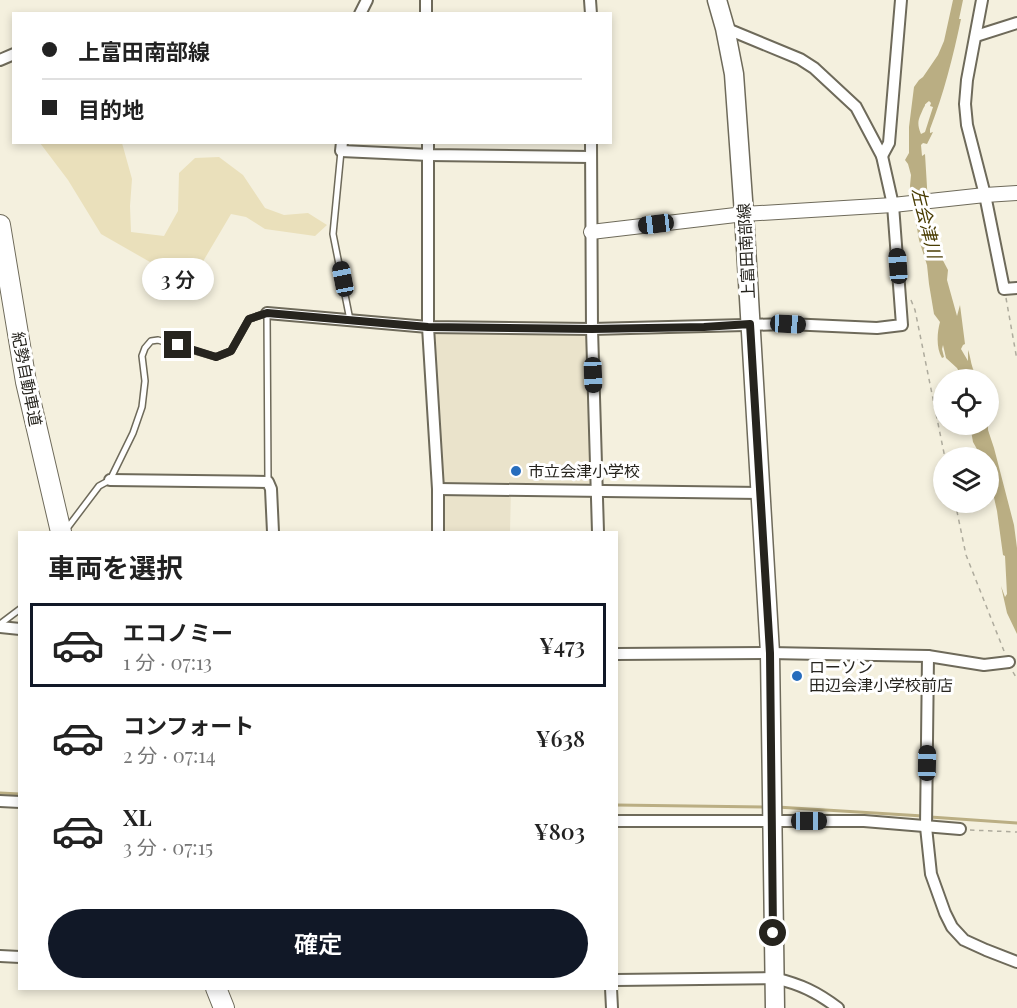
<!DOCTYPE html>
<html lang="ja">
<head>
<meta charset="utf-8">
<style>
  body { margin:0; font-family:"Playfair Display","Noto Sans JP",serif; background:#f6f6f6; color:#222; height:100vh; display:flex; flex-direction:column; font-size:22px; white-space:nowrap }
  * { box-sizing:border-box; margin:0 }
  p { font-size:20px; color:#767676 }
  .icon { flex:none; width:33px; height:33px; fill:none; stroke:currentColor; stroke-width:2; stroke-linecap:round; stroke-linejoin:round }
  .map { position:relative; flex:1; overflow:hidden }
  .side { position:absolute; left:18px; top:531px; width:600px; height:459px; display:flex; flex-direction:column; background:#fff; border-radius:0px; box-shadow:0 3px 9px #0003 }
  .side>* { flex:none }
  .guide { position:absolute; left:12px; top:12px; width:600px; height:132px; border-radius:0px; box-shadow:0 3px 9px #0003; display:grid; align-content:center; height:132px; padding:0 30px; background:#fff }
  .controls { position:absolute; left:933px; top:369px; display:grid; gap:12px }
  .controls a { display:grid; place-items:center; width:66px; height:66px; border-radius:50%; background:#fff; box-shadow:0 3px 9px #0003; font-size:30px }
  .end { position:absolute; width:27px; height:27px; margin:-14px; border:8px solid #26241e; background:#fff; box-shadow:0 0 0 3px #fff }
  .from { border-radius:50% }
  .bubble { position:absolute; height:42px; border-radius:21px; background:#fff; box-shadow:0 3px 9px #0003; font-size:20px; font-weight:600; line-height:42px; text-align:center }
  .car { position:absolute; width:18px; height:36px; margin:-18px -9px; border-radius:8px; box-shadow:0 0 4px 2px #0007; background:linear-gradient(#222 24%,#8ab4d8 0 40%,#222 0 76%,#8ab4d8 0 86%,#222 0) }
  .guide b { display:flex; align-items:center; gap:21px; height:57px; font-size:22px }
  .guide b+b { border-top:2px solid #e0e0e0 }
  .guide i { width:15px; height:15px; background:#222 }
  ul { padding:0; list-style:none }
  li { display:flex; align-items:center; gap:18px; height:84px; margin:0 12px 9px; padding:0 18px; border:3px solid transparent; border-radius:0px }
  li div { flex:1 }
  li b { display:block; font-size:22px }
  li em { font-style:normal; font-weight:600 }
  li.on { border-color:#111827 }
  li>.icon { width:54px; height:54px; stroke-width:1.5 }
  h2 { padding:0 30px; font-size:27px; line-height:72px }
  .cta { display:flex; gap:12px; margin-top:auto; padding:12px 30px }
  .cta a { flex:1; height:69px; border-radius:36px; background:#111827; color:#fff; font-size:24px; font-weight:600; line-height:69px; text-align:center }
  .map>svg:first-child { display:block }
</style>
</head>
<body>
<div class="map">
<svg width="1017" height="1008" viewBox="0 0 1017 1008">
  <rect width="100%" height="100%" fill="#f4f0de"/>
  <path fill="#eae3cb" d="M428,327L592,329L597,491L511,490L510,532H438Z"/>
  <path fill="#eae0bb" d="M40,143H122L132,179L130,206L131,232L164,236L178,211L179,173L195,158L219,157L243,175L265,208L284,215L308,213L327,225L315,236L265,229L246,217L231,214L195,275L178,278L101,234L68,180Z"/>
  <g fill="#baae83" fill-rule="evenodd">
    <path d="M953,0H963L959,19H961C953,57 944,93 930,129V133L933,132L927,144L923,143L921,145L922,156L925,154L929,220L936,235L938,251L948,270L947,280L957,316L960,305L965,344L963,345L961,349L968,361V350C971,358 971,368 976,375L975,379H963L957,368L946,358L943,345L942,349L944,357L942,358C936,348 937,333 940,322L934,314L929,284L927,265L919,240L910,186L911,175L908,164L905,160L909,153V127L914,87L919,80L923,77L938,55L944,41ZM929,101L931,103L930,106L933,107C930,116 928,123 925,132L921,134C916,122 919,119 923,109C928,101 921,108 929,101Z"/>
    <path d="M970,425H988V430L994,448L1014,525L1017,548V634L1007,613L1001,586L1005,597L1007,594L1005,556L1003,555L997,511L991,484H992L989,478L988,458L978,457V451L973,442Z"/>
  </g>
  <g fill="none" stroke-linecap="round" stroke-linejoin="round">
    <g stroke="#baae83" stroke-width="3">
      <path d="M0,793L20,794"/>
      <path d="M616,805L765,807"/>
      <path d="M777,807L923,816"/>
      <path d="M930,817L1017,823"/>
    </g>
    <g stroke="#6e6a5a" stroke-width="8">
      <g id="service">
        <path d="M341,151L333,234L350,320"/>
        <path d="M65,531L99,486L110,480L133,433L142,407L145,381L142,356L145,348L151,341L158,340L216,357L231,351L249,319L267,313L268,482"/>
        <path d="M0,624L20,609"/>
      </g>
    </g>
    <g stroke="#6e6a5a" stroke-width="14">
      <g id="minor">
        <path d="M426,0V14"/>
        <path d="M590,0L591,14"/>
        <path d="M982,0L967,80L965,104L967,125L985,195L1004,289L1017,288"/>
        <path d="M360,14L367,0"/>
        <path d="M976,36L1017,23"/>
        <path d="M0,60L14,54"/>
        <path d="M342,142L341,151L429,155L591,157"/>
        <path d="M428,142V327L438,489V532"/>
        <path d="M591,142L592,329L598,532"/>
        <path d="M882,156L889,143L901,0"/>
        <path d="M267,313L428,327L592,329L788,324L877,328L902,325L893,205L882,156L856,107L814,68L800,59L725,28"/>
        <path d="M110,480L268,482L271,489L273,532"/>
        <path d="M438,489L760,493"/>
        <path d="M0,627L20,629"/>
        <path d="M616,654L770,653L928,656L984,665L1009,662"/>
        <path d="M928,656L926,827L931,874L945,913L952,927L964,940L986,950L1017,962"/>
        <path d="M0,801L20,802"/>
        <path d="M616,821H864L960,829"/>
        <path d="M0,956L20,957"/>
        <path d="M616,980L774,978C800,984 817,992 838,1008"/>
        <path d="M611,988L612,1008"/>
      </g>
    </g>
    <g stroke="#6e6a5a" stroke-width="16">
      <path id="tertiary" d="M591,232L744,214L893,205L985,195L1017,193"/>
    </g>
    <g stroke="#6e6a5a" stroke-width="21">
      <path id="primary" d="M717,0L725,28L734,74L744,214L770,653L775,1008"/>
    </g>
    <g stroke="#6e6a5a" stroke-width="22">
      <g id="motorway">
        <path d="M0,225L26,382L61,532"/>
        <path d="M216,988L224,1008"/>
      </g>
    </g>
    <g stroke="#aeab9d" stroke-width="1.5" stroke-dasharray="4.5 4.5" stroke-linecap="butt">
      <path d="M1006,298L1017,360"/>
      <path d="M911,300L915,310L945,458"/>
      <path d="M955,502L966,555L1004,651"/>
      <path d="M1013,672L1017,679"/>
      <path d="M970,830L1017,832"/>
    </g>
    <use href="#service" stroke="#fff" stroke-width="5"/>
    <use href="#minor" stroke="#fff" stroke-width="10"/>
    <use href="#tertiary" stroke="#fff" stroke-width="14"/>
    <use href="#primary" stroke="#fff" stroke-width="18"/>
    <use href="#motorway" stroke="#fff" stroke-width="20"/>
  </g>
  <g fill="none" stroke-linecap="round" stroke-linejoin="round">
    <path stroke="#26241e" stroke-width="8" d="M178,345L216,357L231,351L249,319L267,313L428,327L592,329L704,327L750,324L770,653L773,933"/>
  </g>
  <g fill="#276dbd" stroke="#fff" stroke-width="2">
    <circle cx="516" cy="471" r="6"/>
    <circle cx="797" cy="676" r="6"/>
  </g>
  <g text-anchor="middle" stroke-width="6" stroke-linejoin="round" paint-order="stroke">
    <g font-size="16" fill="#26241e" stroke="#fff">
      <text transform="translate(746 251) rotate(-93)" y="6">上富田南部線</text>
      <text transform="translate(27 379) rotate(79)" y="6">紀勢自動車道</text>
    </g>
    <g font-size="16" fill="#26241e" stroke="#fff" text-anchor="start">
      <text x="528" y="477">市立会津小学校</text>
      <text x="809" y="673">ローソン<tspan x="809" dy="18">田辺会津小学校前店</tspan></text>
    </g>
    <g font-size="18" font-style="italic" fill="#493c03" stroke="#fff">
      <text transform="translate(926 223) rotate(76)" y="6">左会津川</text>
    </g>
  </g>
</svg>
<div class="controls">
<a><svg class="icon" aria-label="locate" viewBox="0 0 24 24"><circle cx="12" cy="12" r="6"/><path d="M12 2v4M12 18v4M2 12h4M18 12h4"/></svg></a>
<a><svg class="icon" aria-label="layers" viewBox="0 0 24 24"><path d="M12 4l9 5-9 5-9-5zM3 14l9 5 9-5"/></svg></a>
</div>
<i class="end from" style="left:773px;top:933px"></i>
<i class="end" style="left:178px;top:345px"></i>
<div class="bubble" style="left:142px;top:258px;width:72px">3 分</div>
<i class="car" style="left:656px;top:224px;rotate:263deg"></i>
<i class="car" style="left:898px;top:266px;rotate:356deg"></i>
<i class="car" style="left:343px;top:279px;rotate:349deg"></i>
<i class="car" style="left:788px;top:324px;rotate:93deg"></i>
<i class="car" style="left:593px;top:375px;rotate:178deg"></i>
<i class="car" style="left:927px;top:763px;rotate:1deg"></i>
<i class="car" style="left:809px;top:821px;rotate:90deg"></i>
<div class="guide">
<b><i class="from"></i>上富田南部線</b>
<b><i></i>目的地</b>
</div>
<section class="side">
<h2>車両を選択</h2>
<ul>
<li class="on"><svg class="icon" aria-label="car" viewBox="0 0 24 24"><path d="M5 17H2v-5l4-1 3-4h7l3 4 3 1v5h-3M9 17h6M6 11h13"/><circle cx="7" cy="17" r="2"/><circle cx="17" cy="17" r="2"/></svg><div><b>エコノミー</b><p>1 分 · 07:13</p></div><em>¥473</em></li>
<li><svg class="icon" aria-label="car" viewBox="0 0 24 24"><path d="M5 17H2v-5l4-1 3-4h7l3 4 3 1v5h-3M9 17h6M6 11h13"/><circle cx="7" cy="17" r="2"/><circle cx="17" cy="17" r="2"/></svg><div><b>コンフォート</b><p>2 分 · 07:14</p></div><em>¥638</em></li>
<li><svg class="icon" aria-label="car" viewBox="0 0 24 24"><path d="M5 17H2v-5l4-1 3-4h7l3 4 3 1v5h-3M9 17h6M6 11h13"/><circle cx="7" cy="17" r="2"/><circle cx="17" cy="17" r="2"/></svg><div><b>XL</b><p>3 分 · 07:15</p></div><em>¥803</em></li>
</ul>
<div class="cta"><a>確定</a></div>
</section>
</div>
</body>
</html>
